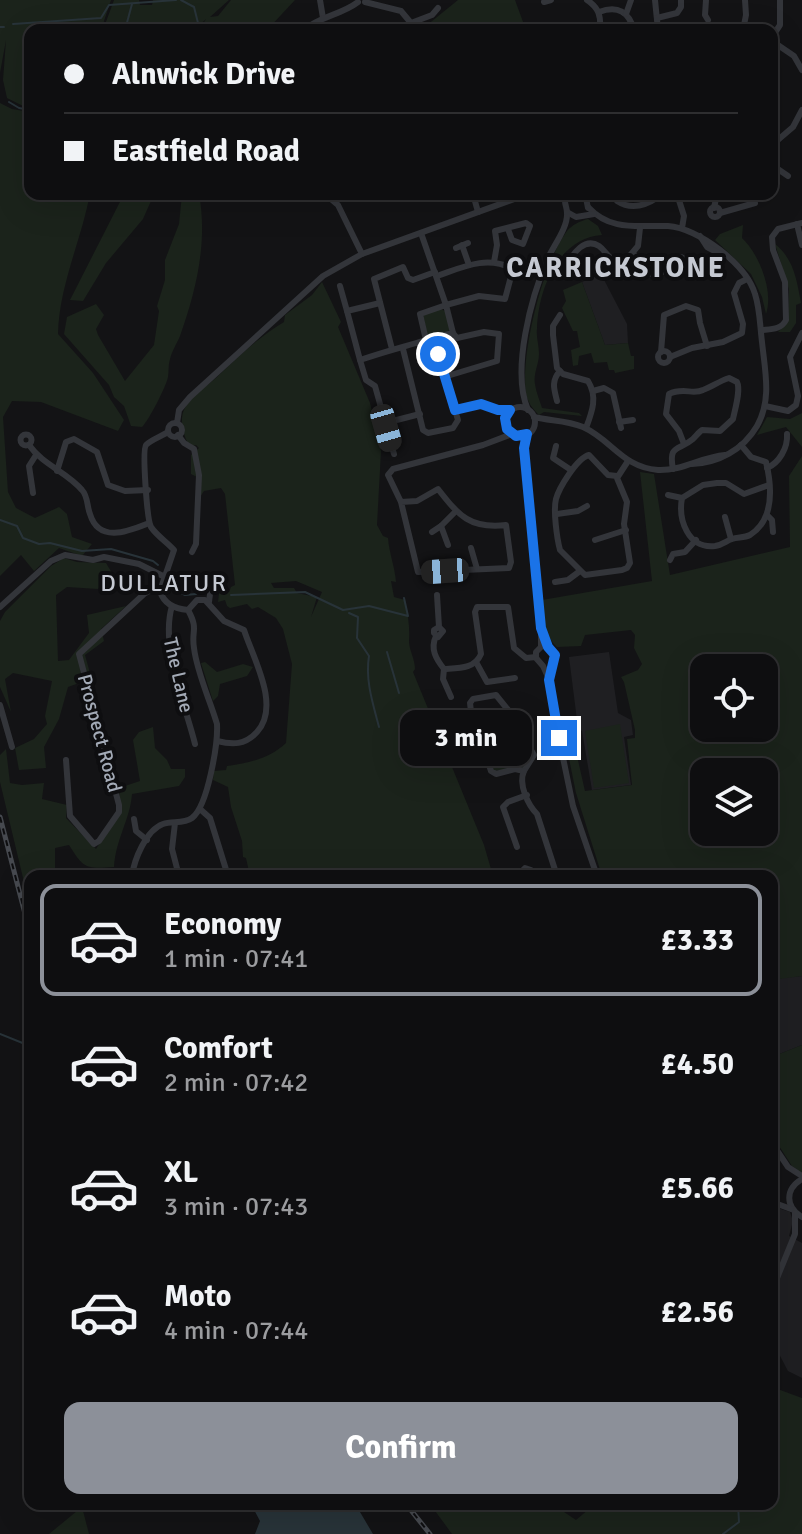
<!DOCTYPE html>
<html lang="en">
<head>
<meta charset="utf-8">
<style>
  body { margin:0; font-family:Signika,sans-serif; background:#171719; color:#f1f3f6; height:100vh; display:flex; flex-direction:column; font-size:30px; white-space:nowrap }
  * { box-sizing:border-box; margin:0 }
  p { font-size:26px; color:#9b9c9f }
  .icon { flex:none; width:44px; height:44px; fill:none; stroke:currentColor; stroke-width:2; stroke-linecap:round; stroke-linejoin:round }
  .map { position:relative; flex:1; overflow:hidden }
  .side { position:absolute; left:24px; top:870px; width:754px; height:640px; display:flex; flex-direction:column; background:#0e0e10; border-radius:16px; box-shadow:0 8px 32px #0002,0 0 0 2px #2e2e30 }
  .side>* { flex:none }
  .guide { position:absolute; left:24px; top:24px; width:754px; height:176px; border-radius:16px; box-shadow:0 8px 32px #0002,0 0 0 2px #2e2e30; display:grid; align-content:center; height:176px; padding:0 40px; background:#0e0e10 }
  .tools { position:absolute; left:690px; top:654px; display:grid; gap:16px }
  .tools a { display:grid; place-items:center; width:88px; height:88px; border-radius:16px; background:#0e0e10; box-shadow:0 8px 32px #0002,0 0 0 2px #2e2e30; font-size:40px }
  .end { position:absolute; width:36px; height:36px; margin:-18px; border:10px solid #1a73e8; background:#fff; box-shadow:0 0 0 4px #fff }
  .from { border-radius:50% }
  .bubble { position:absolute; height:56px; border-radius:16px; background:#0e0e10; box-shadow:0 8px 32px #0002,0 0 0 2px #2e2e30; font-size:26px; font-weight:800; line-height:56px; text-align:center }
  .car { position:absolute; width:24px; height:48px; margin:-24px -12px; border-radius:10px; box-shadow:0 0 6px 2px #0007; background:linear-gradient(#222 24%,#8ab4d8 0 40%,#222 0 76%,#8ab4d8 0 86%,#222 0) }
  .guide b { display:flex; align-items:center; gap:28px; height:76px; font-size:30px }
  .guide b+b { border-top:2px solid #2e2e30 }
  .guide i { width:20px; height:20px; background:#f1f3f6 }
  ul { padding:14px 0 0; list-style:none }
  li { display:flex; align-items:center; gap:24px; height:112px; margin:0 16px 12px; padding:0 24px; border:4px solid transparent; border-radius:16px }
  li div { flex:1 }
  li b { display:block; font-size:30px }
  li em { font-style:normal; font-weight:800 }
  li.selected { border-color:#8c9099 }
  li>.icon { width:72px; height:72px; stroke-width:1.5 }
  .button { display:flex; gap:16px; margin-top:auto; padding:16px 40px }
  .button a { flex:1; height:92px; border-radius:16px; background:#8c9099; color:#fff; font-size:32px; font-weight:800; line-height:92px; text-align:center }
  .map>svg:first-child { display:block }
</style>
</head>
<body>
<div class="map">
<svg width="802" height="1534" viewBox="0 0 802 1534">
  <rect width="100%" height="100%" fill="#131315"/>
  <g fill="#1f1f22">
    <path d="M601,274L627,324L628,343L605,345L582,282Z"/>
    <path d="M609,652L618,713L631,720L633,735L624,737L631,785L592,790L582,731L578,728L569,657Z"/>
    <path d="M802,976V1045L772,1057V979Z"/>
    <path d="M772,1206L790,1212L793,1221L789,1236L802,1243V1378L788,1371L778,1352L772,1333Z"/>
  </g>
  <g fill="#1b231b" fill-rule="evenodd">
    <path d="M0,0H111L101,30H30L29,109L7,98L3,80L6,40L0,73Z"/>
    <path d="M114,0H139L140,5H152L153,0H229L210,17L218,16L231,0H295L267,30H199L206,19L194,30H103Z"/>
    <path d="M458,0H515L526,30H421Z"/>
    <path d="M0,103L12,109L30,112V194H90C81,241 59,286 58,334L93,373L124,420L118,431L41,402L12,401L3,417L8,492L16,508L35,518L59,507L67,514L72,537L92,544L82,556L59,548L34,571L21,555L0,576Z"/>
    <path d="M124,194H154L143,219L106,263L83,301L70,300Z"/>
    <path d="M182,194H199C208,242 196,291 180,336C177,343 172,351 170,359C168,365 169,371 168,377C166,387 149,420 142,427L131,426L124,406L114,397L109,385L64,334L67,317L96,304L104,315L96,329L98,335L125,381L154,345L159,311L157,306L165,280V260L179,224Z"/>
    <path d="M588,219L598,226L602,235C558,238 538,290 537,329C536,337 539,345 539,354C539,364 533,374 535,384C536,392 540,401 542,408L579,413L582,416L544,412L539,415C533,409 528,403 526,394C520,354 543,263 567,231C572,225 580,221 588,219Z"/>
    <path d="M743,225L742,238C759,254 774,291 766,314L762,297L751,274L715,240L720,234Z"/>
    <path d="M775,244C794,259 797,281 801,303L796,305V323L790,332H778L788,321L789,289Z"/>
    <path d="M322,282L341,322L338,327L370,403L381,451L377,525L383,536L388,538C389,553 395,567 396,582L391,581L394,597L405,600C408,614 410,628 409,641C409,650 415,659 415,669L413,672L484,845L493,876H250L246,858L243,857L242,841L231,807L228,787L213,780L214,771L226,770L227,766C248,763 269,759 286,743L292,664L283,629L276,618L258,607L252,609L247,604L230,608L227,606L225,600L218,602L219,594L214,589L216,588L229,592L231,587L235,585L225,494L221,488L204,491L200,497L197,477L191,474V455L199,448L196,445L190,447C184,438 179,420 184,410C190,396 209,385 219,375C240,355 259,337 284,322L285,315L312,295ZM296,581L322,592L311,617L317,597L297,593L294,588H274L271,583Z"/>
    <path d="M582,282L605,345L628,343L631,356H634V369L615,373L614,370H609L607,362L594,363L591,353L579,356L578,365L573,366L571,350L580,347L577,331H573L562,308L566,301L563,290Z"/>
    <path d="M441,309L445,311L450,328L448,332L431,336L427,334L423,314Z"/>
    <path d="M802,413V447L786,427L757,435L767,417L790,419Z"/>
    <path d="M802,456V976L772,980V876H602L576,793L562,724L569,721L585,791L632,785L627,739L635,738V730L624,682L621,677L638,670L642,664L634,648L635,635L631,630L585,635L581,646L557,647C544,636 544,616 542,600L652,581L640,472L654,474L670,575L790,547L789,476ZM704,668H764V728H704ZM704,772H764V832H704Z"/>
    <path d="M64,558L77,562L106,563L112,573L98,589L67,587L56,595L58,661L69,660L89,633L87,615L126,606L101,629L104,641L85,655L90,673L82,682L68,687L59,719L44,747L46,768L19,770L15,748L34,739L47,724L45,716L52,681L13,673L5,679L11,712L0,687V621L5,612L51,566Z"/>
    <path d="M205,662L217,672L243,664L253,667L247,676L220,684L218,696L213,701L201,663Z"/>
    <path d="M620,724L629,783L594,788L585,731Z"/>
    <path d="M153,727L155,748L167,760L171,769H185V777L179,786L132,794C130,820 116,838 114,867C86,869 84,869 69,845L55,848V869L61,876H30V907L0,782V755L6,749L10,783L22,785L44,783L42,799L67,805L66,818L96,849L120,813L119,788L140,781L133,740L139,732Z"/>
    <path d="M499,741L507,749L523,744L531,756L525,768L493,771L490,762L497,752V742Z"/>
    <path d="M802,1045V1173L792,1166L772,1135V1057Z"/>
    <path d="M772,1387L802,1398V1534H452L430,1504H552L576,1520L595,1504H772Z"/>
    <path d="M82,1507L89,1534H49Z"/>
  </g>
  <path fill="#283339" d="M251,1504H326L360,1512L373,1534H255L260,1521Z"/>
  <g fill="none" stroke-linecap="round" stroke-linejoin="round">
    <g stroke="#283339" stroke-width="2">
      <path d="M181,0L194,7L199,27"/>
      <path d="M13,24L101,18L109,5L176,0"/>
      <path d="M0,27H4"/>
      <path d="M125,30L132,4"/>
      <path d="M9,102L19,108L30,110"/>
      <path d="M0,520L17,526L23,538L39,544L50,543L82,551L111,549L153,561L158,565"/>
      <path d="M172,588L185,595L196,594"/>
      <path d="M231,595L305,592L343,610L369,606L408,616L404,598"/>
      <path d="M349,613L358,617L357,638L369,656C365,680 373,704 379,727"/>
      <path d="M387,652L399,693"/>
      <path d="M0,1034L30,1046"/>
      <path d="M723,1534L739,1522L738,1504"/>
    </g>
    <g stroke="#33353a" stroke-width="6">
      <path d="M320,0L323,18"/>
      <path d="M587,0C599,8 601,16 600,30"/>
      <path d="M655,0L658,30"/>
      <path d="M706,0L705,15L708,20"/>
      <path d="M365,2L401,11L411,23L432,15L438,8"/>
      <path d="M544,2L551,0"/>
      <path d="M599,12C618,5 629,12 634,30"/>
      <path d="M626,14L631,0"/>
      <path d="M657,18L677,13L681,7V0"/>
      <path d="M304,30C320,16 341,15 358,2"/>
      <path d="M565,30H580"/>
      <path d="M743,30L746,15L745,0"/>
      <path d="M772,37L780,25V0"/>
      <path d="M772,41L794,56L802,70"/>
      <path d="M772,145L793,127L802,110"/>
      <path d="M772,165L788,176"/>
      <path d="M325,194L338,205L362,254"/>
      <path d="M388,194L396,196L405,194"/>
      <path d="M473,194L478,212"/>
      <path d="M554,194L567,198"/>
      <path d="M581,194L586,198L588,208"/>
      <path d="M618,194L617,201C631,210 645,206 658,197"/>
      <path d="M677,194L684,216L682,228"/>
      <path d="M588,207C611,232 638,225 668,226C698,228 746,264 755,294C760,309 760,327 762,342C765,371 772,400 757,426C743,450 718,463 692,464"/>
      <circle cx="715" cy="212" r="5"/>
      <path d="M714,208L717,194"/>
      <path d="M567,212L576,217L594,214"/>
      <path d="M720,213L755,203"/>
      <path d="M797,224L802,245"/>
      <path d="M421,233L446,305L479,296L505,299L513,269C487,255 463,267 437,276"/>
      <path d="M700,236L707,247L724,256"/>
      <path d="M462,245L469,265"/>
      <path d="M456,248L468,243"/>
      <path d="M633,253L649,274H659L676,264"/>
      <circle cx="680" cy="262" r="5"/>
      <path d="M494,262L497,245L495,231L526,223L530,226L523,244L512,240L508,229"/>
      <path d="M568,264C573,253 585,237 599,246C605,250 607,257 614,260L627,259L638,246L640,228"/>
      <path d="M340,286L347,311"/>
      <path d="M560,315L553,326V335L557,368L563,374L588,381C598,397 592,412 586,428"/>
      <path d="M761,330C771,329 781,330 786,320L785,282L773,250L772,237L778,229L802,223"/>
      <path d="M434,338L455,410L481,404L498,410H510"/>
      <path d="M392,349L374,279L403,267L408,278L413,280L435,272"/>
      <path d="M403,349L423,430L428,433L453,428L458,420L455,410"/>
      <circle cx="664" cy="357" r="6"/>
      <path d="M661,352L664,315L686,306L698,310L700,323L707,346"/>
      <path d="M670,357L692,348L723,342L742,333L743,324L734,293L739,283L747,279"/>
      <path d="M360,360L347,311L380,303"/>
      <path d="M444,377L497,361L499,334L484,332L457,338L453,333"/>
      <path d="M593,391L604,388L613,393L621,428"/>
      <path d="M557,401C554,389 551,381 560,371"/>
      <path d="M765,406L788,411L796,405L798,396L790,357L802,333"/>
      <circle cx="520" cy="422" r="15"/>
      <path d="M528,410C511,371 531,297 548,258C554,245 568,227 567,213C567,208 565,205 565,201L572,194"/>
      <path d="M534,417C550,421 567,420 583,427C612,440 622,467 658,470C682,471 701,457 725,455"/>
      <path d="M619,422L633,420"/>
      <path d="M177,423L179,410L190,397L323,276L362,254L528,194"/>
      <path d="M385,423L420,414"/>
      <circle cx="175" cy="430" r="7"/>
      <path d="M527,434L524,448L541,628V647L536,652V658L543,666L549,679"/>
      <circle cx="26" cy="440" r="5.5"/>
      <path d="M178,435L184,443L194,449L199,475L196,544L192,552"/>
      <path d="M29,445C43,465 67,472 82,490C88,496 87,507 90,514C99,544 129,531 149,523"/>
      <path d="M741,445L751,457L766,462C772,487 775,519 750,535C744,538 738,537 732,539C726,541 722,545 715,546C688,549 678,520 682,498L703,485L717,483H726L744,494L769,485"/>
      <path d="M556,446L553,458L571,470"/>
      <path d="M394,454L375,386L366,380L360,360C383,352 403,347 426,340L420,314L446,305L453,333L426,340"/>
      <path d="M767,468C779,463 788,448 787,434"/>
      <path d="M673,469C668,444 679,451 693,439C696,436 699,432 702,430L720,431L733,419C735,409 741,390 737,382L729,378C719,381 712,387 703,390C693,395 683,387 669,394L666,414L679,431L684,444"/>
      <path d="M57,471L66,442L74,439L97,452L108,485L125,491L148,490"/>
      <path d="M617,476L608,475L589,455C577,458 559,488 556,499C553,510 557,539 560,550L585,575L622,570L627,568L630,563L624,524L627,502L617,478L628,461"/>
      <path d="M33,493L29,466L36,455"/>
      <path d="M668,495L682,498"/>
      <path d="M401,502L418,572L509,568L511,562L506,525C470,529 459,516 438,489L417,501L401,502L388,475L393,469L483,445L512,434"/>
      <path d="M557,514L578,511L587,506"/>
      <path d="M767,515L772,520L773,532"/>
      <path d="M725,517L731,539"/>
      <path d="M441,526L456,511"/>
      <path d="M432,532L441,526L448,545"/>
      <path d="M595,540L626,530"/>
      <path d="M471,548L477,569"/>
      <path d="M670,560L673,554L685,552L696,540"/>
      <path d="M555,582L568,580L580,571"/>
      <path d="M160,591L174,550C167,542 157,536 151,527C147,520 142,450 146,445C151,440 162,436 168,432"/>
      <path d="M437,595L439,627L443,631L438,637L434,633V630L439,627"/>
      <path d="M209,602L212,578"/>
      <path d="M172,606C160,646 185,704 195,744"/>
      <path d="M0,607L51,561L65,555L93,560L104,557L139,564L165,577"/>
      <path d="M188,610L197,600H205L224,621L244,630C253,658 281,706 257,732C245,745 233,745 217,741"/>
      <path d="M541,628L548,647L555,655L549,680L556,724L573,806L597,876"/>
      <path d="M436,636C430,649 436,659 444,669"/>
      <path d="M476,662L487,682L515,678"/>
      <path d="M444,669C458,668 475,669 481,654L475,612L477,607H508L514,648L526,658L536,657"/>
      <path d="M444,669L443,679L451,697"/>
      <path d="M496,695L509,711L524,721L525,740L534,755L524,771L515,769L496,774L491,771L488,762L495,747C484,734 471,722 470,703L473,699Z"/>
      <path d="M0,705L12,747"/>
      <path d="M66,760L70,816L94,844L99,841L119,812V805L79,654L144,594L151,590L160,591"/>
      <path d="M464,763L457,735L477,723"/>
      <path d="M524,771C518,784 528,805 537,814L557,876"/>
      <path d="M200,809L210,818L228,876"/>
      <path d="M134,819L136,831L147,840"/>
      <path d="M175,823L172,849L179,876"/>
      <path d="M517,847L503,807L508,802L527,795"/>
      <path d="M132,876C134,860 146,830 163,824C172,821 184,824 192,818C208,806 218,743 217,724C210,700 197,673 194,648C191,630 199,630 188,610C175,609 164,604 160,591"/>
      <path d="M522,876L521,872L525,868L531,870L532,876"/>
      <path d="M772,1143L788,1167L802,1176"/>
      <path d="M802,1179C785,1189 785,1207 802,1217"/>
      <path d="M772,1202L791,1209"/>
      <path d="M775,1283L795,1234V1213"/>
    </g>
    <g stroke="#46494f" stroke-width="5">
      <g id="rail">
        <path d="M0,817L30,933"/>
        <path d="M406,1504L430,1534"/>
      </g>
    </g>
    <use href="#rail" stroke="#0e0e10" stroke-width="2" stroke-dasharray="6" stroke-linecap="butt"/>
  </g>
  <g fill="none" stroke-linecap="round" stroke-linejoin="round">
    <path stroke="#1a73e8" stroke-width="10" d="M438,354L455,410L481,404L498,410H510L505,418L507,429L516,436L527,434L524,448L541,628L548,647L555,655L549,680L559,738"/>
  </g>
  <g text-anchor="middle" stroke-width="8" stroke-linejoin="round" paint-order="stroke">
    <g font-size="20" fill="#a3aab6" stroke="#0e0e10">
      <text transform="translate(179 675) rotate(77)" y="7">The Lane</text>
      <text transform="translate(100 733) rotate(75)" y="7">Prospect Road</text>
    </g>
    <g font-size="24" letter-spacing="2" fill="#c5c9d2" stroke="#0e0e10">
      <text x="164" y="591">DULLATUR</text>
    </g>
    <g font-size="28" font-weight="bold" letter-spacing="2" fill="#c5c9d2" stroke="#0e0e10">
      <text x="616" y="277">CARRICKSTONE</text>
    </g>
  </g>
</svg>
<div class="tools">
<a><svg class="icon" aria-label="locate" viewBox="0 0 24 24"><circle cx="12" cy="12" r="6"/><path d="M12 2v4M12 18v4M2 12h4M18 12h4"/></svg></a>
<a><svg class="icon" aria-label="layers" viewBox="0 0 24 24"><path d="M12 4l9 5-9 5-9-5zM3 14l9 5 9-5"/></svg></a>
</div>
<i class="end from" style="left:438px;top:354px"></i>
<i class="end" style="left:559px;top:738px"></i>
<div class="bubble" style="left:400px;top:710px;width:132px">3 min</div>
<i class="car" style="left:386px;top:428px;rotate:164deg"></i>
<i class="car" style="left:445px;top:571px;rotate:266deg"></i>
<div class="guide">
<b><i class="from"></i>Alnwick Drive</b>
<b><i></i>Eastfield Road</b>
</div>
<section class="side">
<ul>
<li class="selected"><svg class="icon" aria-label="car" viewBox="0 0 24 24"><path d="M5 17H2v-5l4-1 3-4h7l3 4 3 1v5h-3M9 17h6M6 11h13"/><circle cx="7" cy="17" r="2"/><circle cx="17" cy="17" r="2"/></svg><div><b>Economy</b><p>1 min · 07:41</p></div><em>£3.33</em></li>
<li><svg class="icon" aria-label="car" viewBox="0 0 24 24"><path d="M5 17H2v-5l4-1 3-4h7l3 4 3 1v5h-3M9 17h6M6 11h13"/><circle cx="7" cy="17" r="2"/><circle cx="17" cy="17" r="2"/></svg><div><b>Comfort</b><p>2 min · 07:42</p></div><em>£4.50</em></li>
<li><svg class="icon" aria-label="car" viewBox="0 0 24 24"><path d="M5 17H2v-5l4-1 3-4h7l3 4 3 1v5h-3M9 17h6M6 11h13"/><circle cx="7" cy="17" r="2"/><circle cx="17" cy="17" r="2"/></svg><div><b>XL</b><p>3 min · 07:43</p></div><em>£5.66</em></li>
<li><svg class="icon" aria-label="car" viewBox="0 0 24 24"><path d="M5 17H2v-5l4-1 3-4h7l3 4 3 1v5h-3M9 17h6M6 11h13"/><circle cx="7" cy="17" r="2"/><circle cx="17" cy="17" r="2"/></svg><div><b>Moto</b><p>4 min · 07:44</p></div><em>£2.56</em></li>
</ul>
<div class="button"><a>Confirm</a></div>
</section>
</div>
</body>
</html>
